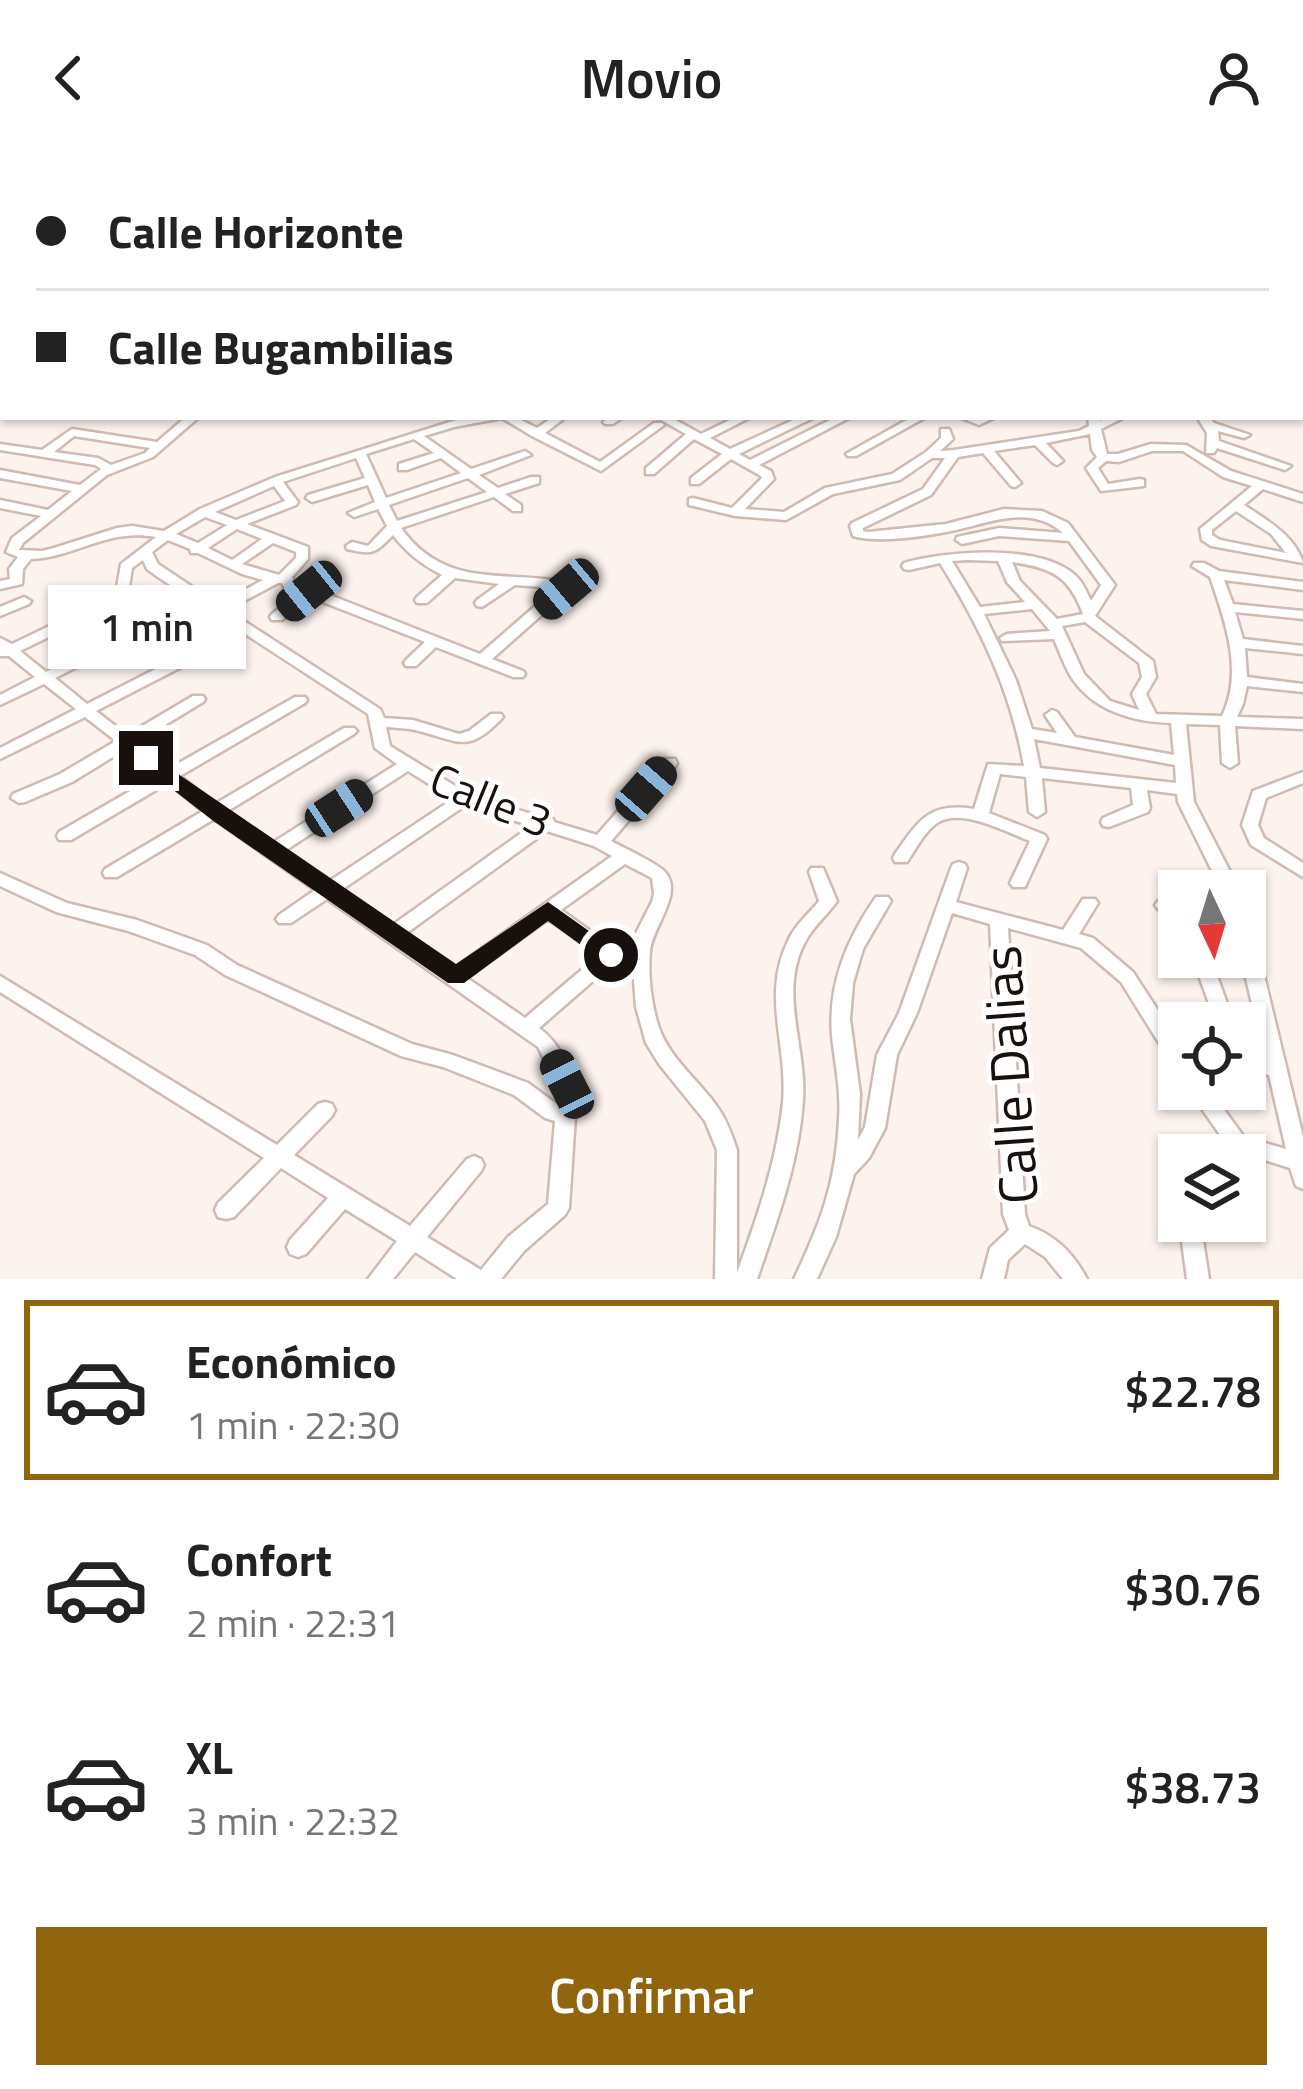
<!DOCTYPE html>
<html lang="es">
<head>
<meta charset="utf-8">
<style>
  body { margin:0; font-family:"Titillium Web",sans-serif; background:#f2f2f2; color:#222; height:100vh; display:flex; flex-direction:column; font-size:45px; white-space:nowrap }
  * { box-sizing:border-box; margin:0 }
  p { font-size:39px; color:#767676 }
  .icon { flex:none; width:66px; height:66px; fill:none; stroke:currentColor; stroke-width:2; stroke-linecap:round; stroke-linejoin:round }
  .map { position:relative; height:1123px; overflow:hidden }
  .panel { display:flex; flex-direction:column; background:#fff; flex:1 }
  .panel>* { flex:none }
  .hud { position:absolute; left:0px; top:0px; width:1305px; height:264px; box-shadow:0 3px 9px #0004; display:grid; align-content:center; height:264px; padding:0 36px; background:#fff }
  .needle { width:78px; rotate:176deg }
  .controls { position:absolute; left:1158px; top:714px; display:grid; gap:24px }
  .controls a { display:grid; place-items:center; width:108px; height:108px; border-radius:0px; background:#fff; box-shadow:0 3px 9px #0004; font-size:60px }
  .end { position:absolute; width:54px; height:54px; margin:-27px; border:15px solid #17100d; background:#fff; box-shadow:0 0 0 6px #fff }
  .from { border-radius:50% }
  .bubble { position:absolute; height:84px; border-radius:0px; background:#fff; box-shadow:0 3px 9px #0004; font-size:39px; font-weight:600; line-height:84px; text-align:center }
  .car { position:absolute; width:36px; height:72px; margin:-36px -18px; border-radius:15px; box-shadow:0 0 9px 3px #0007; background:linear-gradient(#222 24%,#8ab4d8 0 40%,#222 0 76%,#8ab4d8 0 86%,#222 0) }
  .hud b { display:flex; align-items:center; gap:42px; height:114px; font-size:45px }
  .hud b+b { border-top:3px solid #e0e0e0 }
  .hud i { width:30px; height:30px; background:#222 }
  ul { padding:21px 0 0; list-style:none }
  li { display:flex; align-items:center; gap:36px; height:180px; margin:0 24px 18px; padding:0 12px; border:6px solid transparent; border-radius:0px }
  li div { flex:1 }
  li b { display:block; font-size:45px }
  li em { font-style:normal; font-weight:600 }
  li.selected { border-color:#90650d }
  li>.icon { width:108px; height:108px; stroke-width:1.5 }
  .cta { display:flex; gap:24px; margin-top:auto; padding:24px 36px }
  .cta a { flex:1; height:138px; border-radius:0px; background:#90650d; color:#fff; font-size:48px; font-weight:600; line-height:138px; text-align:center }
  header { display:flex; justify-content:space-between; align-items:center; height:156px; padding:0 36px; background:#fff; font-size:54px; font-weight:600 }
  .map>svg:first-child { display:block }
</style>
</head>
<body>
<header><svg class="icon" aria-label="back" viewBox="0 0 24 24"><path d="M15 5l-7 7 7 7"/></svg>Movio<svg class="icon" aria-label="person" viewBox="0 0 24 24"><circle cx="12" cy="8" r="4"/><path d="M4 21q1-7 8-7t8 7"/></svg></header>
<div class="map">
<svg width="1303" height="1123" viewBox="0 0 1303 1123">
  <rect width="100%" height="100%" fill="#fcf3ef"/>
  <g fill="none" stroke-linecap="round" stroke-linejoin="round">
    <g stroke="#cfbbb2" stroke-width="5">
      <g id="minor">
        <path d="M19,0H27L24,3H16Z"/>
        <path d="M94,0H105L101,3H90Z"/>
        <path d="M113,0H171L167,2H117Z"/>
        <path d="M295,0H303L305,2L298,3Z"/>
        <path d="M440,0L463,2L404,3L408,1Z"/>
        <path d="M500,0H511L516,3H505Z"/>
        <path d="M665,0H683L675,3H657Z"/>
        <path d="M804,0H815L819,3H808Z"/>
        <path d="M905,0H917L912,3H900Z"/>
        <path d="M974,0L982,1L983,3H973Z"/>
        <path d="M1031,0H1044L1038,3H1025Z"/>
        <path d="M1165,0H1177L1171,3H1159Z"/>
        <path d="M1263,0H1275L1281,3H1269Z"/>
        <path d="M1300,1H1303V6L1302,3H1299Z"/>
        <rect x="0" y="24" width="3" height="7"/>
        <path d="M3,42V48L0,49V43Z"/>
        <rect x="1302" y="50" width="1" height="6"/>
        <rect x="0" y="54" width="3" height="6"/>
        <path d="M3,66V72L0,73V67Z"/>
        <path d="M1302,77L1303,78V84L1302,83Z"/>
        <path d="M1303,93V99L1302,100V94Z"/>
        <rect x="0" y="102" width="3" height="6"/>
        <path d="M3,132V139L0,140V133Z"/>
        <rect x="1302" y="245" width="1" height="7"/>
        <path d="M186,261H199L153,301L107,319L23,387L19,394L42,395L54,392L117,372L132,370L164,375L200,353L275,321L453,265L469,261H515L537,272L553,261H566L545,277L600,306L654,267H662L664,269L601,315L532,280L502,262L454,271L424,280L471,313L525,295L531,299L479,319L498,332L531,321H539V327L505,338L521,349V355H513L494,341L401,372C446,435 506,413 571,427L573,430L571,433L492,503L523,515L525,518L523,521H513L436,491L416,510H406L404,507L406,504L425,486L310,441L282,464H272L270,461L272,458L299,437L284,431L282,427H278L227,454L380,553L384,562L413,564L459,578L469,575L491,558H501L503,561C467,600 458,584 415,574C406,572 396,572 386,571L390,590L470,639L544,662L553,663L554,666L597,679L663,603H675L677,607L675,611L611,685C622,691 659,708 666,717C683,739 652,771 650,795C648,819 651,846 658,869C669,903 699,924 718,952C727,965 732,979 737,994V1117C757,1062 777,1005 783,946C788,887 760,838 790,781C797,767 810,757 819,745L809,716L811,712H823L837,745C828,758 816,768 808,781C776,832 807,890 803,944C799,1006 777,1065 757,1123H715L717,994L705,965L659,908L646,887L636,851L632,797L617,804L539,872C562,888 575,922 581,950L575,961L569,1052L565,1059L524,1095L501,1123H457L415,1096L393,1123H368L397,1085L345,1053L306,1098L298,1101L290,1098L287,1091L290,1084L328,1042L281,1012L234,1061L226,1063L218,1061L215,1054L218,1047L264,1002L0,836V820L277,989L318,948L325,946L332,948L335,954L332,960L294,999L410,1070L467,1003L474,1000L481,1003L484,1009L481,1015L427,1081L481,1114L508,1081L548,1048L555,965L545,962L514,939L443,911L401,900L225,819L195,799L128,775L56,756L0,730V717L67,747L137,764L207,789L237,809L412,888L453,899L528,927L558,949H561L557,929L538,891L327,743L291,767H279L276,763L279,759L315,734L214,663L117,721H105L103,717L105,713L203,655L168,627L71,684H59L57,680L59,676L158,619L126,593L72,626L25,646L19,647L11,642L13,638L60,618L116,585L85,561L0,603V592L76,553L44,528L0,549V539L35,521L9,500H0V482L12,488L116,438L121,408L156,381C107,372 77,401 31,403L23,413L22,428L0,433V425L10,423L9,413L18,401L6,396L12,382L41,360L0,352V344L48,354L72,335L0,322V314L80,329L101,313L95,309L0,294V288L42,294L72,273L157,286ZM74,280L150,292L145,297L111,309L98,302L54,296ZM414,283L434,297L399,308V314H407L441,302L461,317L386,342L366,298ZM356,302L365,322L308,339L306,342L312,346L368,329L375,346L348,357L354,361L378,353L387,370L368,390L352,386L346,390L347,393C374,399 374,398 393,379C407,397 421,408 442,419L417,441L415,444L417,447H427L455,422L499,428L477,444L475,447L477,450L482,451L515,429L556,432L480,498L294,425L292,421L308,403V391L247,368L296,349L298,346L283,326ZM468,322L487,336L397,365L389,349ZM274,330L285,345L236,364L215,356ZM205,361L227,369L198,387L176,378ZM237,373L262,383L232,404L208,392ZM168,384L190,393L191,397H198L242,418L263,424L218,448L158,408L152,396ZM273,387L296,396V402L279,419L242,408ZM143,404L147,413L158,421L368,558L375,592L397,608L272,687L226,656L354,578L357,575L354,572H344L215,648L180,620L305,547L307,544L305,541H295L170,612L137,586L203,546L205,543L203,540H193L127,579L96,555L197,503L199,500L197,497H187L87,548L55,522L140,479L142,476L140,473H130L46,516L20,495L127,443L132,412ZM408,615L453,643L328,726L283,696ZM466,649L531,670L391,770L340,735ZM547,675L594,690L612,700L453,813L404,779ZM625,708L652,722L654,738L652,746L634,781L613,791L561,754ZM548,763L599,799L525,862L467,822Z"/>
        <path d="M609,261H623L613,268H605L603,266Z"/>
        <path d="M656,261H670L701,278L736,261H751L710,282L730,293L800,261H815L739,298L750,304L836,261H851L759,309L771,315L774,323L745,353L784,356L825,332L892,318L926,296L941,282V273H949L953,283L940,295L954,294L1079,275L1089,270L1088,261H1100V265L1110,261H1125L1101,273L1107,298H1118L1151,288L1186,289L1231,315L1303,338V346L1263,333L1244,349C1267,364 1295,380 1303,407L1211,390L1202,384L1200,373L1252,330L1223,321L1183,295H1152L1119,306L1106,305L1098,312L1108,328L1140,323L1144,324V330L1101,335L1086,312L1097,301L1092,294L1090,278L1046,287L1063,305L1057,309L1053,307L1035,289L994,295L1021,327L1015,331L1011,330L983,297L958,301L931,339L863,372V375L868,376L946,368L1004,353L1042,355L1068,367L1115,429L1095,460L1153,505L1156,521L1146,538L1156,558L1222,560C1244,515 1225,465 1210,421L1192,410L1194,407H1204L1219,415L1303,426V434L1224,424L1233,448L1303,455V463L1235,456L1243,483L1303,490V498L1245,492L1247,521L1303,528V536L1247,530L1243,548L1237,561L1303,563V573L1235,570L1238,607L1230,612L1222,607L1220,569L1186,568L1194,646L1240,735H1222L1178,646L1177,638L1147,634L1150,652L1148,656L1109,671L1103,670L1101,666L1103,662L1133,649L1131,632L1042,622L1045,656L1037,661L1029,656L1026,621L1000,618L989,657L1045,679L1047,683L1025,731H1013L1010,727L1030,685C1006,676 961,651 937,667C924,676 916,693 907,706H895L893,702L895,698C919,664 929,646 974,653L988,608L1024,610C1011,535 980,471 940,407L909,414L904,413L902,410L904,407C947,395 1041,387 1076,420C1083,427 1087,436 1091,445L1101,429L1069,385L999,380L962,388L956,384L957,381L999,372L1063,377C1028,346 986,369 946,376C919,381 878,387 853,380L850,370L852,367L923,333L945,302H932L900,324L833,338L786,364L735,360L689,349V343L693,342L732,352L762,322L761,320L731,303L699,328H691V322L722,298L694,283L654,318H646V312L686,278ZM1236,355L1271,378L1286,397L1220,384L1212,379V374ZM968,404L998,405L1007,426L1025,446L980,451L952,405ZM1012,406C1052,412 1069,420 1083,458L1057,463L1020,425ZM1032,453L1050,475L1007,478L1000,482L1002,485L1054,483C1059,495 1064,508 1070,519C1091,554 1132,566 1171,567L1174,599L1075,581L1057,556L1052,554L1045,559L1057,577L1032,573L1016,524L984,458ZM1085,466L1139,507L1142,521L1132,538L1139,554L1110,545L1084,518L1062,470ZM1034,583L1175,609L1176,627L1040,612Z"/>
        <path d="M912,261H926L856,300H848L846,298Z"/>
        <path d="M959,261H996L979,269Z"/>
        <path d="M1197,261H1209L1214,267L1250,279L1244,282L1218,275L1219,285L1291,310L1285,314L1217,292L1214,297H1206L1207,277Z"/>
        <path d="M24,441L31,445L29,448L0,460V451Z"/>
        <path d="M1303,616V627L1266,642L1258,669L1264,682L1303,707V721L1251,689L1242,669L1253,635Z"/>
        <path d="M959,706L965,708L967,712L956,746L1063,774L1083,743H1095L1098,747L1079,778L1093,782L1133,816L1179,887V911L1172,908L1121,826L1081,792L1008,772L1025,1058L1029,1070C1055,1079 1074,1098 1087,1123H1063L1045,1101L1025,1088L1008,1104L1004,1123H982L990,1092L1009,1074L1003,1058L990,768L952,757L917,857L897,899L885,972L869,1002L854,1018L836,1081L817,1123H794C821,1066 836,1027 839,963C841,934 835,908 832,880C828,827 847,783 876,741H888L891,745L863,793L853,827L850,863L860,938L858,984L865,971L877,899L899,857L951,712L953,708Z"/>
        <path d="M1164,743L1179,749V762L1158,753L1155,749L1158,745Z"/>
        <path d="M1245,772L1251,773L1254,778L1303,981V1033L1296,1030L1290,1012L1230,993L1188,933H1209L1244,981L1286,993L1269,919L1245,916V900L1265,903L1241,801H1245Z"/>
        <path d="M1207,810L1213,812L1216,817L1234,867H1216L1198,817L1201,812Z"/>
        <path d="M1179,1064L1200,1065L1209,1123H1187Z"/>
      </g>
    </g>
    <g stroke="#d1cfcf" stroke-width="4">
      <g id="major">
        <path d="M477,0H487L489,3H479Z"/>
        <path d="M1303,206V215H1302V206Z"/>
      </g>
    </g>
    <use href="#minor" fill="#fff" fill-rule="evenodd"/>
    <use href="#major" fill="#f9cbd4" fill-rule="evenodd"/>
  </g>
  <path fill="#17100d" d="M146,596L456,808L548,746L623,799L611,808L603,805L548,765L464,827H448L212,664L139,607L136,602Z"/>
  <g text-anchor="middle" stroke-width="9" stroke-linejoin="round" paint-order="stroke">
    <g font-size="45" fill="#17100d" stroke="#fff">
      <text transform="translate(491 644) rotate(22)" y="16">Calle 3</text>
    </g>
    <g font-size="54" fill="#17100d" stroke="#fff">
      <text transform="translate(1010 919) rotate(-94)" y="19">Calle Dalias</text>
    </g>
  </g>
</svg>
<div class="controls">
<a><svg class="needle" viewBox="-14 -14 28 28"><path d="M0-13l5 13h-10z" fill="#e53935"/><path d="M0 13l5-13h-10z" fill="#767676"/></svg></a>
<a><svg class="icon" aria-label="locate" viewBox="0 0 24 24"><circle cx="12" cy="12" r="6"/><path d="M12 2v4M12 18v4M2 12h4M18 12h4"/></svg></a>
<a><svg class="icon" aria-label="layers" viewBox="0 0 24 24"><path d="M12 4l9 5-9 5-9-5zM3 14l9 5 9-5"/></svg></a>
</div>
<i class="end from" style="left:611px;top:799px"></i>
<i class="end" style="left:146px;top:602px"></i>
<div class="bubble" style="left:48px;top:429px;width:198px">1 min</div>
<i class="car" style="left:566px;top:433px;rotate:230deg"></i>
<i class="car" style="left:309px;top:435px;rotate:231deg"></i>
<i class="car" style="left:646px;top:633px;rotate:41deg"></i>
<i class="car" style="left:339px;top:652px;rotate:57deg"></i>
<i class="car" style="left:567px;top:928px;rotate:333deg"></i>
<div class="hud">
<b><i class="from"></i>Calle Horizonte</b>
<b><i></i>Calle Bugambilias</b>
</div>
</div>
<section class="panel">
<ul>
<li class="selected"><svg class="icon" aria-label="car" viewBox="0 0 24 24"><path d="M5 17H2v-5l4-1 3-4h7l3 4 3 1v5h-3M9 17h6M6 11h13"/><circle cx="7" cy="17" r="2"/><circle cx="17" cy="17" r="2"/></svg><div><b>Económico</b><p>1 min · 22:30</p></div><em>$22.78</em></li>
<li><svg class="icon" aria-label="car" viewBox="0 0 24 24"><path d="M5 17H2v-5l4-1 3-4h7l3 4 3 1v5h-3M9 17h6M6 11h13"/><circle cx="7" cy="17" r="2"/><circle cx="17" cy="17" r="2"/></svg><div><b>Confort</b><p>2 min · 22:31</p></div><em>$30.76</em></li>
<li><svg class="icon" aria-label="car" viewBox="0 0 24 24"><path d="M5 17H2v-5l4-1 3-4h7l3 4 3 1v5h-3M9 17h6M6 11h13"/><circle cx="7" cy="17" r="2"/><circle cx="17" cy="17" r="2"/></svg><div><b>XL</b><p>3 min · 22:32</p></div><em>$38.73</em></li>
</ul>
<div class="cta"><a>Confirmar</a></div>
</section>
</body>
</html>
